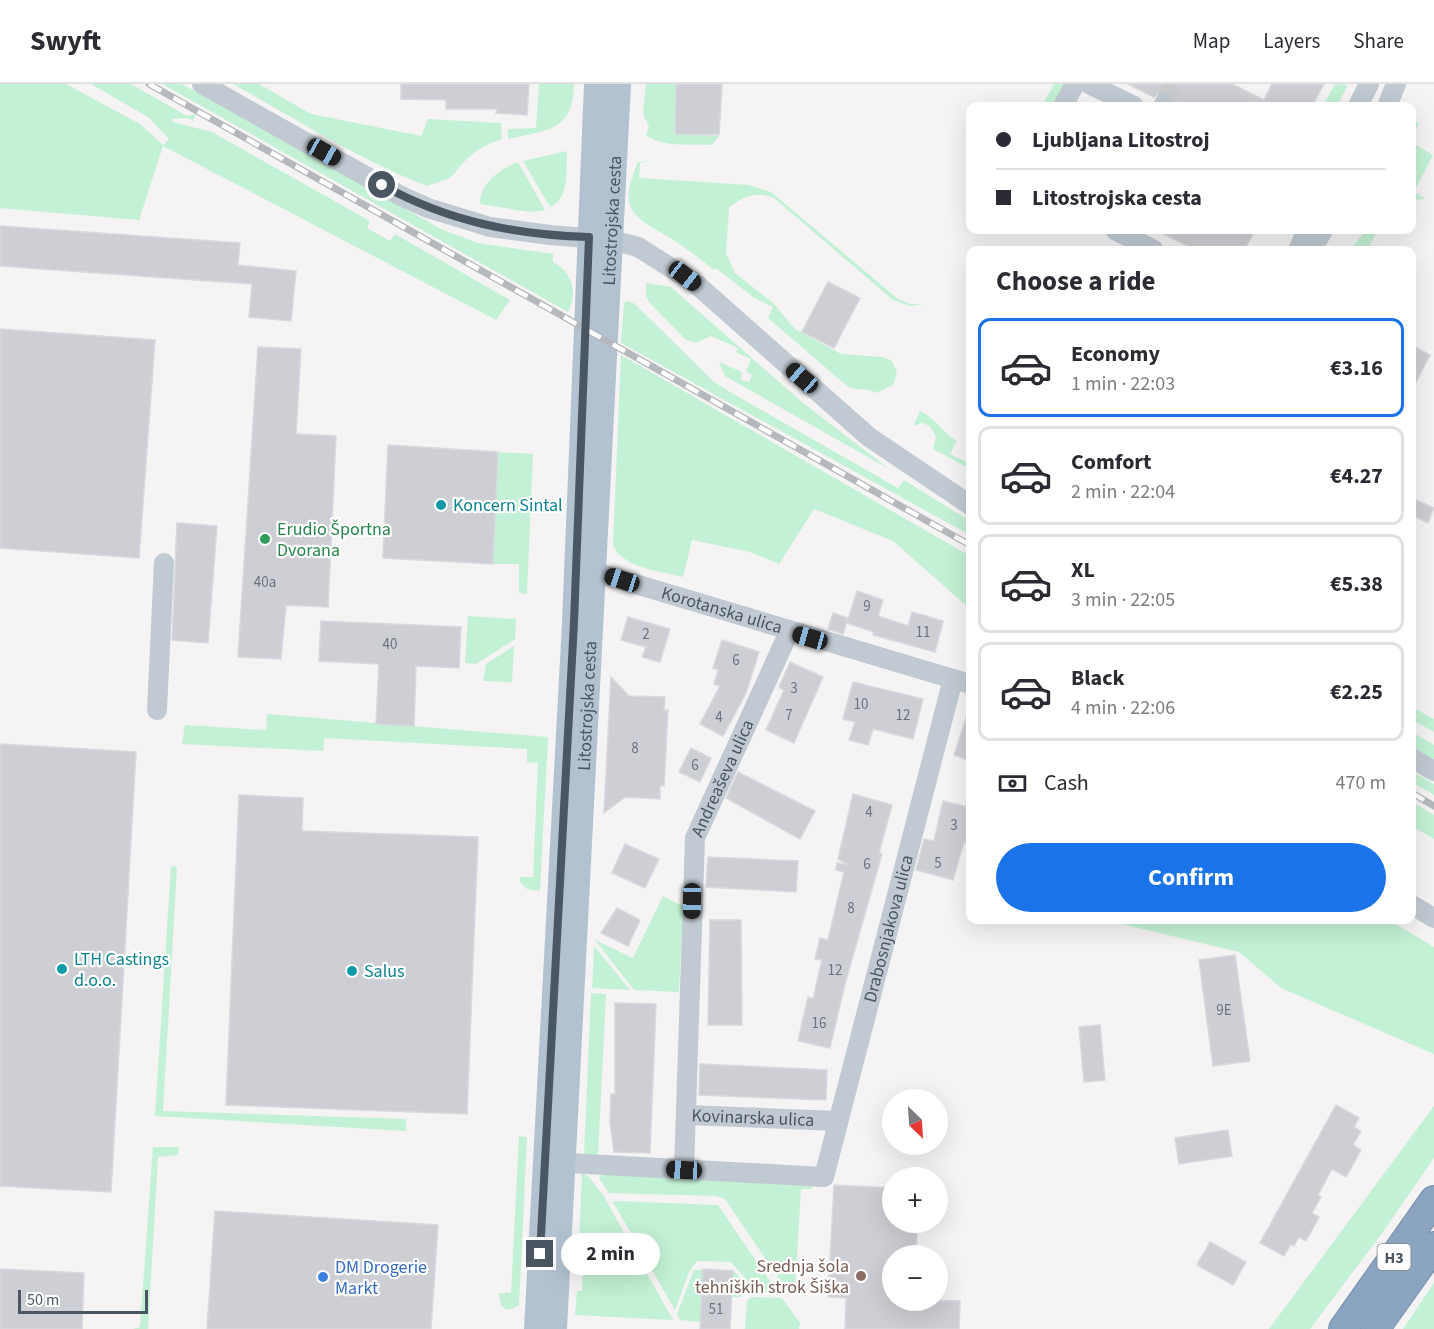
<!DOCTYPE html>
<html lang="en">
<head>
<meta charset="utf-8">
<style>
  body { margin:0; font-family:"Source Sans 3",sans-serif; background:#f2f2f3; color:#2b2b33; height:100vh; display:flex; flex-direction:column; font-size:22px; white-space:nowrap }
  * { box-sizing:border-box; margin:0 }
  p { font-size:20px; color:#7c7c81 }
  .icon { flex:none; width:33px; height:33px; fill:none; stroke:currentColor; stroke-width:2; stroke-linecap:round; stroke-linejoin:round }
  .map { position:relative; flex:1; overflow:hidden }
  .side { position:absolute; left:966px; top:162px; width:450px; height:678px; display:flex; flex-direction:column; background:#fff; border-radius:12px; box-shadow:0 6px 24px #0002 }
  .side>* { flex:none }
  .top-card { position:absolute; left:966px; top:18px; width:450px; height:132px; border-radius:12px; box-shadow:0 6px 24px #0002; display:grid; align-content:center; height:132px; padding:0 30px; background:#fff }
  .needle { width:39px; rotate:155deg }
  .controls { position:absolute; left:882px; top:1005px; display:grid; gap:12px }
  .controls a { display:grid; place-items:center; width:66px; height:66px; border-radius:50%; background:#fff; box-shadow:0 6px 24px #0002; font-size:30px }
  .scale { position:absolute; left:18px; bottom:15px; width:130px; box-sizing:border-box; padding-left:6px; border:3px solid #4a5661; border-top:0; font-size:16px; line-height:21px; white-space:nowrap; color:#4a5661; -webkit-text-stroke:4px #fff; paint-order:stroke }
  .end { position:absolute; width:27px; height:27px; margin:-14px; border:8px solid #4a5661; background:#fff; box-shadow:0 0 0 3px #fff }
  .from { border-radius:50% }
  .bubble { position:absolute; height:42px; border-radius:21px; background:#fff; box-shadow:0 6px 24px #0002; font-size:20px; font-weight:700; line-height:42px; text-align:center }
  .car { position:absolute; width:18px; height:36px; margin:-18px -9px; border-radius:8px; box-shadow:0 0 4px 2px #0007; background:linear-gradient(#222 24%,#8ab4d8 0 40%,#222 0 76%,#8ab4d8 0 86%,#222 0) }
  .top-card b { display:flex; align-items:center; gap:21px; height:57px; font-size:22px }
  .top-card b+b { border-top:2px solid #e1e1e2 }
  .top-card i { width:15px; height:15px; background:#2b2b33 }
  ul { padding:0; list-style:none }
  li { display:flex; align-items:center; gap:18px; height:99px; margin:0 12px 9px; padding:0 18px; border:3px solid #e1e1e2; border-radius:12px }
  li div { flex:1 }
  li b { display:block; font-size:22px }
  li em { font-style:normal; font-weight:700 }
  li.selected { border-color:#1a73e8 }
  li>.icon { width:54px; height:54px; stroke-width:1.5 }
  h2 { padding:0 30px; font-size:27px; line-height:72px }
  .pay { display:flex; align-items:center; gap:15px; height:66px; padding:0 30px; font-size:22px }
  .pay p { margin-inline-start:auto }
  .action { display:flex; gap:12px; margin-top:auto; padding:12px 30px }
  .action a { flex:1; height:69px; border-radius:36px; background:#1a73e8; color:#fff; font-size:24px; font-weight:700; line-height:69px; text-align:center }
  header { display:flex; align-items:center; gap:36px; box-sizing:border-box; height:84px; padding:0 30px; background:#fff; border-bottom:2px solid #e1e1e2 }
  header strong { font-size:28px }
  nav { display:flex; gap:33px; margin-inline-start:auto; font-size:21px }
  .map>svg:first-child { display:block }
</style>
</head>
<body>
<header>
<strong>Swyft</strong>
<nav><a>Map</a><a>Layers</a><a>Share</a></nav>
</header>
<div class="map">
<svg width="1434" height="1245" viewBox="0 0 1434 1245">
  <rect width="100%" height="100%" fill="#f5f3f3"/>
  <g fill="#c3f1d5">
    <path d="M0,0H66L140,40L163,61L169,55L148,33L91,0H131L187,32L196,30L193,37L188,34L172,35L173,38L212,48L370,137L367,144L390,157L395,150L510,216L496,236L163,62L139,136L0,124Z"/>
    <path d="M162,0H182L443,146L478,159L553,170V178C573,189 578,209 568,228Z"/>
    <path d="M233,0H259L311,30L421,52L428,35L501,39L502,55C478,63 469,71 453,91C449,96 434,99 427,102C359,76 296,35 233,0Z"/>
    <path d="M539,0H574C573,48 547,46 508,55V45L536,44Z"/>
    <path d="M646,0H676L674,50L719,52L712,61C692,60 662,64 646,51L649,43L643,29Z"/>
    <path d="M1054,0H1066L1054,22H1042Z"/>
    <path d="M1335,0L1348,1L1337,22H1323Z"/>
    <path d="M1412,36L1419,39L1414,51L1416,61L1433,71L1414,108L1426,115L1413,116L1412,104L1416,93L1412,75Z"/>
    <path d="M567,67C566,86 570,115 550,123L523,77Z"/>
    <path d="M651,76L640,79L639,94L749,101L771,108L898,215L910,220H924L910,222L893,216L774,114C758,107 742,112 729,124L726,169L735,189L773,219L795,245L841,270L883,273L892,277L897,289L893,301L877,309C870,304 856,307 847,302L768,234L773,223L753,213L716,184L714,186C699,174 683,161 665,151C627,130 620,120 638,78Z"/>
    <path d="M518,78L545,126L530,128L480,120C480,99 500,85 518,78Z"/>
    <path d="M1367,146H1378L1367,166H1349Z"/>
    <path d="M646,199L671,203L802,318L889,385L725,292L719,278L742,288L741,296L749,298L752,291L746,287L751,275L736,268L738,264L711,252L696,259L685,255L650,219L646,213Z"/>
    <path d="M629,217L635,220L712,296L723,304L898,404L904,396L970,437V451L621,259L624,219Z"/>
    <path d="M621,271L970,472V525L893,457L814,425L779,480L750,468L692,456L683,493C661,487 622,484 613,461Z"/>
    <path d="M920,327C936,334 942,348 957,357L950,370L970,380V385L933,365L936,353L930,342L922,339L913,342Z"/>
    <path d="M498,368L533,370L527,510L519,509V480H493Z"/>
    <path d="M468,532L516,535L515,555L476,580L465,579Z"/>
    <path d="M514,562L512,598L483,597L486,580Z"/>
    <path d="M1412,623L1434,635V648L1412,636Z"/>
    <path d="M267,630L548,653L540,807L527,805L520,798V793H533L538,679L527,678V665L324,654L323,667L182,660L185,641L266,646Z"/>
    <path d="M1412,648L1434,661V676L1412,663Z"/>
    <path d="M1412,687L1434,700V711L1412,698Z"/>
    <path d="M1412,718L1434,731V755L1412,742Z"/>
    <path d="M171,782L177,783L163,1027L406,1035V1047L155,1032Z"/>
    <path d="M663,812L683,822L679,908L634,906L595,856L633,874Z"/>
    <path d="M1105,836H1389L1434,863V970L1281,904L1239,868Z"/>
    <path d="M594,862L630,906L592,904Z"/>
    <path d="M591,909L606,910L598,1072L584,1071Z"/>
    <path d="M1434,1022V1074L1380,1152L1310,1245H1269Z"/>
    <path d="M519,1052L527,1053L519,1222L506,1226L501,1221L499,1209H511Z"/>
    <path d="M153,1063H179L178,1071L158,1073L148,1245H133L140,1243Z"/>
    <path d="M582,1089L589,1093L603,1111L673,1236L575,1231L577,1207H582L584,1162L579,1161Z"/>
    <path d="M602,1090L813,1100L812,1105H801L795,1206L786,1205L725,1115L716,1112L609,1109L599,1094Z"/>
    <path d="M615,1117L718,1121L778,1209L757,1208L731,1178L697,1177L689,1188L675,1226L613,1118Z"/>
    <path d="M694,1186H703L700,1238L680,1236L677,1230Z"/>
    <path d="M733,1187H734L753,1208H743L742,1213H732Z"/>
    <path d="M1434,1199V1245H1403Z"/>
    <path d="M751,1213L782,1214L800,1239L799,1245H745L747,1217Z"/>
  </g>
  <g fill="#cdcfd5" stroke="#d7d9de" stroke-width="1.5">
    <path d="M401,0H529L527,31L496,29L497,25H446V16L401,15Z"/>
    <path d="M676,0H722L719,51L675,50Z"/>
    <path d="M1128,0H1232L1264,16L1272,0H1324L1312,22H1176V14L1171,9L1160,8L1154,13Z"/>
    <path d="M0,142L240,159L238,181L296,187L291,237L249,233L252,200L0,182Z"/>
    <path d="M1155,146H1255L1244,166H1196Z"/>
    <path d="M828,198L860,214L834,264L802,248Z"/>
    <path d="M0,245L155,256L139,474L0,464Z"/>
    <path d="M1412,261L1430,271L1412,306Z"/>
    <path d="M258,263L301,265L296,350L336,352L328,523L286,521L281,575L238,573Z"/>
    <path d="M388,361L498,368L493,480L383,474Z"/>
    <path d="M1412,414L1434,424L1428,439L1412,431Z"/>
    <path d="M177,439L217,442L208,559L172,556Z"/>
    <path d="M857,507L883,516L878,532L908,542L912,528L943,537L935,568L873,551L874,548L847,539Z"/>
    <path d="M833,529L848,534L843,550L828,545Z"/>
    <path d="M628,533L670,545L660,578L642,573L646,563L621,556Z"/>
    <path d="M321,537L461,543L459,584L416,582L414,642L376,640L379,580L319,577Z"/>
    <path d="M722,556L759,568L746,609L723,652L700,640L720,602L714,600L718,586L713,584Z"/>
    <path d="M790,578L823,593L794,659L766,646L784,606L779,603Z"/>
    <path d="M611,593L629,612L665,613L664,626H668L664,702H660V715L625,713L604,729Z"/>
    <path d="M853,598L923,615L913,655L873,645L868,661L849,656L855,638L843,635Z"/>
    <path d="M968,628L970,629V677L954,671Z"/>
    <path d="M0,660L136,668L111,1108L0,1102Z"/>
    <path d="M691,664L711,674L700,698L679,688Z"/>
    <path d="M738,688L815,727L800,755L726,714Z"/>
    <path d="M853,710L892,721L879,769L882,770L845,900L830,964L798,957L808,913L813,915L822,876L815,875L820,854L828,856L844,788L836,786L837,779L847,780L838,775Z"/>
    <path d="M239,711L303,714L302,747L478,753L467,1030L226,1021Z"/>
    <path d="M943,717L969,723L966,736L970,737V744L967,759L964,758L953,796L916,786L924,755L934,757Z"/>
    <path d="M625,760L659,775L645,804L612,789Z"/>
    <path d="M708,773L798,777L796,808L706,803Z"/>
    <path d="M617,824L640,836L628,862L601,849Z"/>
    <path d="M710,836H741L742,941H708Z"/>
    <path d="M1235,871L1250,977L1213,982L1199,876Z"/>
    <path d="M615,919L656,920L650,1069L614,1068L610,1038L611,1010H615Z"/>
    <path d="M1100,941L1105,996L1084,998L1079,943Z"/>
    <path d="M700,980L827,986L826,1016L699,1011Z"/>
    <path d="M1336,1021L1359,1034L1354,1043L1361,1047L1353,1061L1361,1066L1346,1093L1332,1085L1318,1111L1321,1113L1312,1129L1319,1133L1306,1157L1299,1153L1294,1162L1291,1160L1284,1172L1260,1159Z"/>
    <path d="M1228,1046L1232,1072L1179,1080L1175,1054Z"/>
    <path d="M834,1101L892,1104V1138H917L916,1172H892V1216L960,1217L959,1245H845L846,1214L828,1213Z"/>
    <path d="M215,1127L438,1141L431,1245H207Z"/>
    <path d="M1210,1158L1246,1178L1233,1201L1197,1181Z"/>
    <path d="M0,1185L84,1189L82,1245H0Z"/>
    <path d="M703,1185L733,1187L730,1245H700Z"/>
  </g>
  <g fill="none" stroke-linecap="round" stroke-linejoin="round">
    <path stroke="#caccce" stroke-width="20" stroke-dasharray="20 10" stroke-linecap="butt" d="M1165,19L1174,0"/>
    <g stroke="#7690ad" stroke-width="30">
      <g id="highway">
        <path d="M1343,1245L1434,1116"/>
        <path d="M1375,1245L1434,1162"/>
      </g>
    </g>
    <g stroke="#c1cad2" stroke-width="20">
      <path d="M202,0L401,112L428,124L490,143L550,151L612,156L638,163L695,199L869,353L970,421"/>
      <path d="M1089,0L1134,22"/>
      <path d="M1063,22L1075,0"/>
      <path d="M1163,22L1165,19"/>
      <path d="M1358,22L1369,0"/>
      <path d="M1387,22L1396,0"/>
      <path d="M1115,146L1154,166"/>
      <path d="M1298,166L1307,146"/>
      <path d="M1312,166L1323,146"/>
      <path id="s1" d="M582,484L970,600"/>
      <path d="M157,626L164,479"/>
      <path d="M1412,674L1434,687"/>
      <path d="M1412,821L1434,834"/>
      <path id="s2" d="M687,1031L838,1037"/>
      <path id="s3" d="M550,1078L824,1093L953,595"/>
      <path id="s4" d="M684,1086L695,754L789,548"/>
    </g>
    <g stroke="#b3c2d1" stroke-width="24">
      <path d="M536,1245L574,539L596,0"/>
      <path id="s5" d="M555,1245L619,0"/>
    </g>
    <use href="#highway" stroke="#8ba5c1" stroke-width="28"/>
    <g stroke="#b5b8bd" stroke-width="7">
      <g id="rail">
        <path d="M149,0L970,461"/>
        <path d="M1412,709L1434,722"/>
      </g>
    </g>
    <use href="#rail" stroke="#fff" stroke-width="4.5" stroke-dasharray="14" stroke-linecap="butt"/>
  </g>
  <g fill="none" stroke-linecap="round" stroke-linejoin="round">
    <path stroke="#4a5661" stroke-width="8" d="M382,101C447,137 515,151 589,153L574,538L540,1170"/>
  </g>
  <g fill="#0f9aa8" stroke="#fff" stroke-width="2">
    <circle cx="441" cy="421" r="6"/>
    <circle cx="62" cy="885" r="6"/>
    <circle cx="352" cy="887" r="6"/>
  </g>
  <circle fill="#2e9e5b" stroke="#fff" stroke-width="2" cx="265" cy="455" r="6"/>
  <circle fill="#8d6e63" stroke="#fff" stroke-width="2" cx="861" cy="1192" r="6"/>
  <circle fill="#3f7fe0" stroke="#fff" stroke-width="2" cx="323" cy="1193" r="6"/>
  <g text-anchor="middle" stroke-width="4.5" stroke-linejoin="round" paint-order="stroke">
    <g font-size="15" fill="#6b747e">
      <text x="265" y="503">40a</text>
      <text x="867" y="527">9</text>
      <text x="923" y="553">11</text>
      <text x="646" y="555">2</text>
      <text x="390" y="565">40</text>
      <text x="736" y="581">6</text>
      <text x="794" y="609">3</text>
      <text x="861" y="625">10</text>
      <text x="789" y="636">7</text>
      <text x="903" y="636">12</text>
      <text x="719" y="638">4</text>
      <text x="635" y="669">8</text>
      <text x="695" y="686">6</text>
      <text x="869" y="733">4</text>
      <text x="954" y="746">3</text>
      <text x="938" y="784">5</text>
      <text x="867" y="785">6</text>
      <text x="851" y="829">8</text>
      <text x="835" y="891">12</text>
      <text x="1224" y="931">9E</text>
      <text x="819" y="944">16</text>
      <text x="716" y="1230">51</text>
    </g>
    <rect fill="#fff" stroke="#808990" stroke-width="1.5" x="1377.5" y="1160" width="33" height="26" rx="4.5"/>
    <g font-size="16" font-weight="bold" fill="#4a5661">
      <text x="1394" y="1179">H3</text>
    </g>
    <g font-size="18" fill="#4a5661" stroke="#fff">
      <text dy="6" stroke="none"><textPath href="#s5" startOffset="1110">Litostrojska cesta</textPath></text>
      <text dy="6" stroke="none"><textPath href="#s1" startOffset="146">Korotanska ulica</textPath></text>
      <text dy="6" stroke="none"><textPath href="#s5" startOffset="624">Litostrojska cesta</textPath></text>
      <text dy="6" stroke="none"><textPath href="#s4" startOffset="398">Andreaševa ulica</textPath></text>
      <text dy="6" stroke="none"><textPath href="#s3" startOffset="531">Drabosnjakova ulica</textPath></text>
      <text dy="6" stroke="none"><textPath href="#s2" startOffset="66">Kovinarska ulica</textPath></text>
    </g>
    <g font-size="18" fill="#0d838f" stroke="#fff" text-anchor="start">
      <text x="453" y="427">Koncern Sintal</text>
      <text x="74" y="881">LTH Castings<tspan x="74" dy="21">d.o.o.</tspan></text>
      <text x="364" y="893">Salus</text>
    </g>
    <g font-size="18" fill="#27864d" stroke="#fff" text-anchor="start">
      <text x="277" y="451">Erudio Športna<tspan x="277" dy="21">Dvorana</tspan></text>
    </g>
    <g font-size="18" fill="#785e54" stroke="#fff" text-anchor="end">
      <text x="849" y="1188">Srednja šola<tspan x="849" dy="21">tehniških strok Šiška</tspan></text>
    </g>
    <g font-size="18" fill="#366cbe" stroke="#fff" text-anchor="start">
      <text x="335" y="1189">DM Drogerie<tspan x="335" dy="21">Markt</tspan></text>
    </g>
  </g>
</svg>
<div class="controls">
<a><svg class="needle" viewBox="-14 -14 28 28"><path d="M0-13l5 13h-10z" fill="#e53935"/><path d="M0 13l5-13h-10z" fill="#7c7c81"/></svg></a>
<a>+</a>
<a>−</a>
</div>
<div class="scale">50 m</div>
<i class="end from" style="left:382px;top:101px"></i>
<i class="end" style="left:540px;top:1170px"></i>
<div class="bubble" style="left:561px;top:1149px;width:99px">2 min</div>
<i class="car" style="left:324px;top:68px;rotate:119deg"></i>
<i class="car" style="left:685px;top:192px;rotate:128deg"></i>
<i class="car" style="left:802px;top:294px;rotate:311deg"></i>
<i class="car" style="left:622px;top:496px;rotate:288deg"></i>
<i class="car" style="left:810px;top:554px;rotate:286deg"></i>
<i class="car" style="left:692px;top:817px;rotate:181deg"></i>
<i class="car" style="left:684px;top:1086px;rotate:273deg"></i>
<div class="top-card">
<b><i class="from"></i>Ljubljana Litostroj</b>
<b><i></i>Litostrojska cesta</b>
</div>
<section class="side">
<h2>Choose a ride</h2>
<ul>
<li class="selected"><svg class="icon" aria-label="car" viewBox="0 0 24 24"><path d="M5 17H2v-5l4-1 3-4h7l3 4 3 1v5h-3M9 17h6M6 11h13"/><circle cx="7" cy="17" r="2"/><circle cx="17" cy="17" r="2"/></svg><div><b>Economy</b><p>1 min · 22:03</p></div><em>€3.16</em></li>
<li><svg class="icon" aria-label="car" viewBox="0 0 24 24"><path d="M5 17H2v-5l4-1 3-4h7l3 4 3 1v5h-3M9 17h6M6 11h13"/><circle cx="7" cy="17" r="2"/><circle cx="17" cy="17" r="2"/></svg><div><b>Comfort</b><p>2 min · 22:04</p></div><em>€4.27</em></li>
<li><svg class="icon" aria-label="car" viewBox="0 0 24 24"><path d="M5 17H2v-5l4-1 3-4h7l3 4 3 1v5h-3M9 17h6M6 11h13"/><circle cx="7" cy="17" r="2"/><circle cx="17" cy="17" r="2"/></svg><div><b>XL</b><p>3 min · 22:05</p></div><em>€5.38</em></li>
<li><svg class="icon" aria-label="car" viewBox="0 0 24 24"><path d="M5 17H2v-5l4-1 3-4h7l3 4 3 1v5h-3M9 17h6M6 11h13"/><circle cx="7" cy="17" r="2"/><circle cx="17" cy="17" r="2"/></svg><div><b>Black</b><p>4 min · 22:06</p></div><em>€2.25</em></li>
</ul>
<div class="pay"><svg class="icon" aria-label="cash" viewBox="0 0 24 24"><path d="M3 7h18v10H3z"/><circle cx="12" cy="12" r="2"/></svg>Cash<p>470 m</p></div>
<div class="action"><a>Confirm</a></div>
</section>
</div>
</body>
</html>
